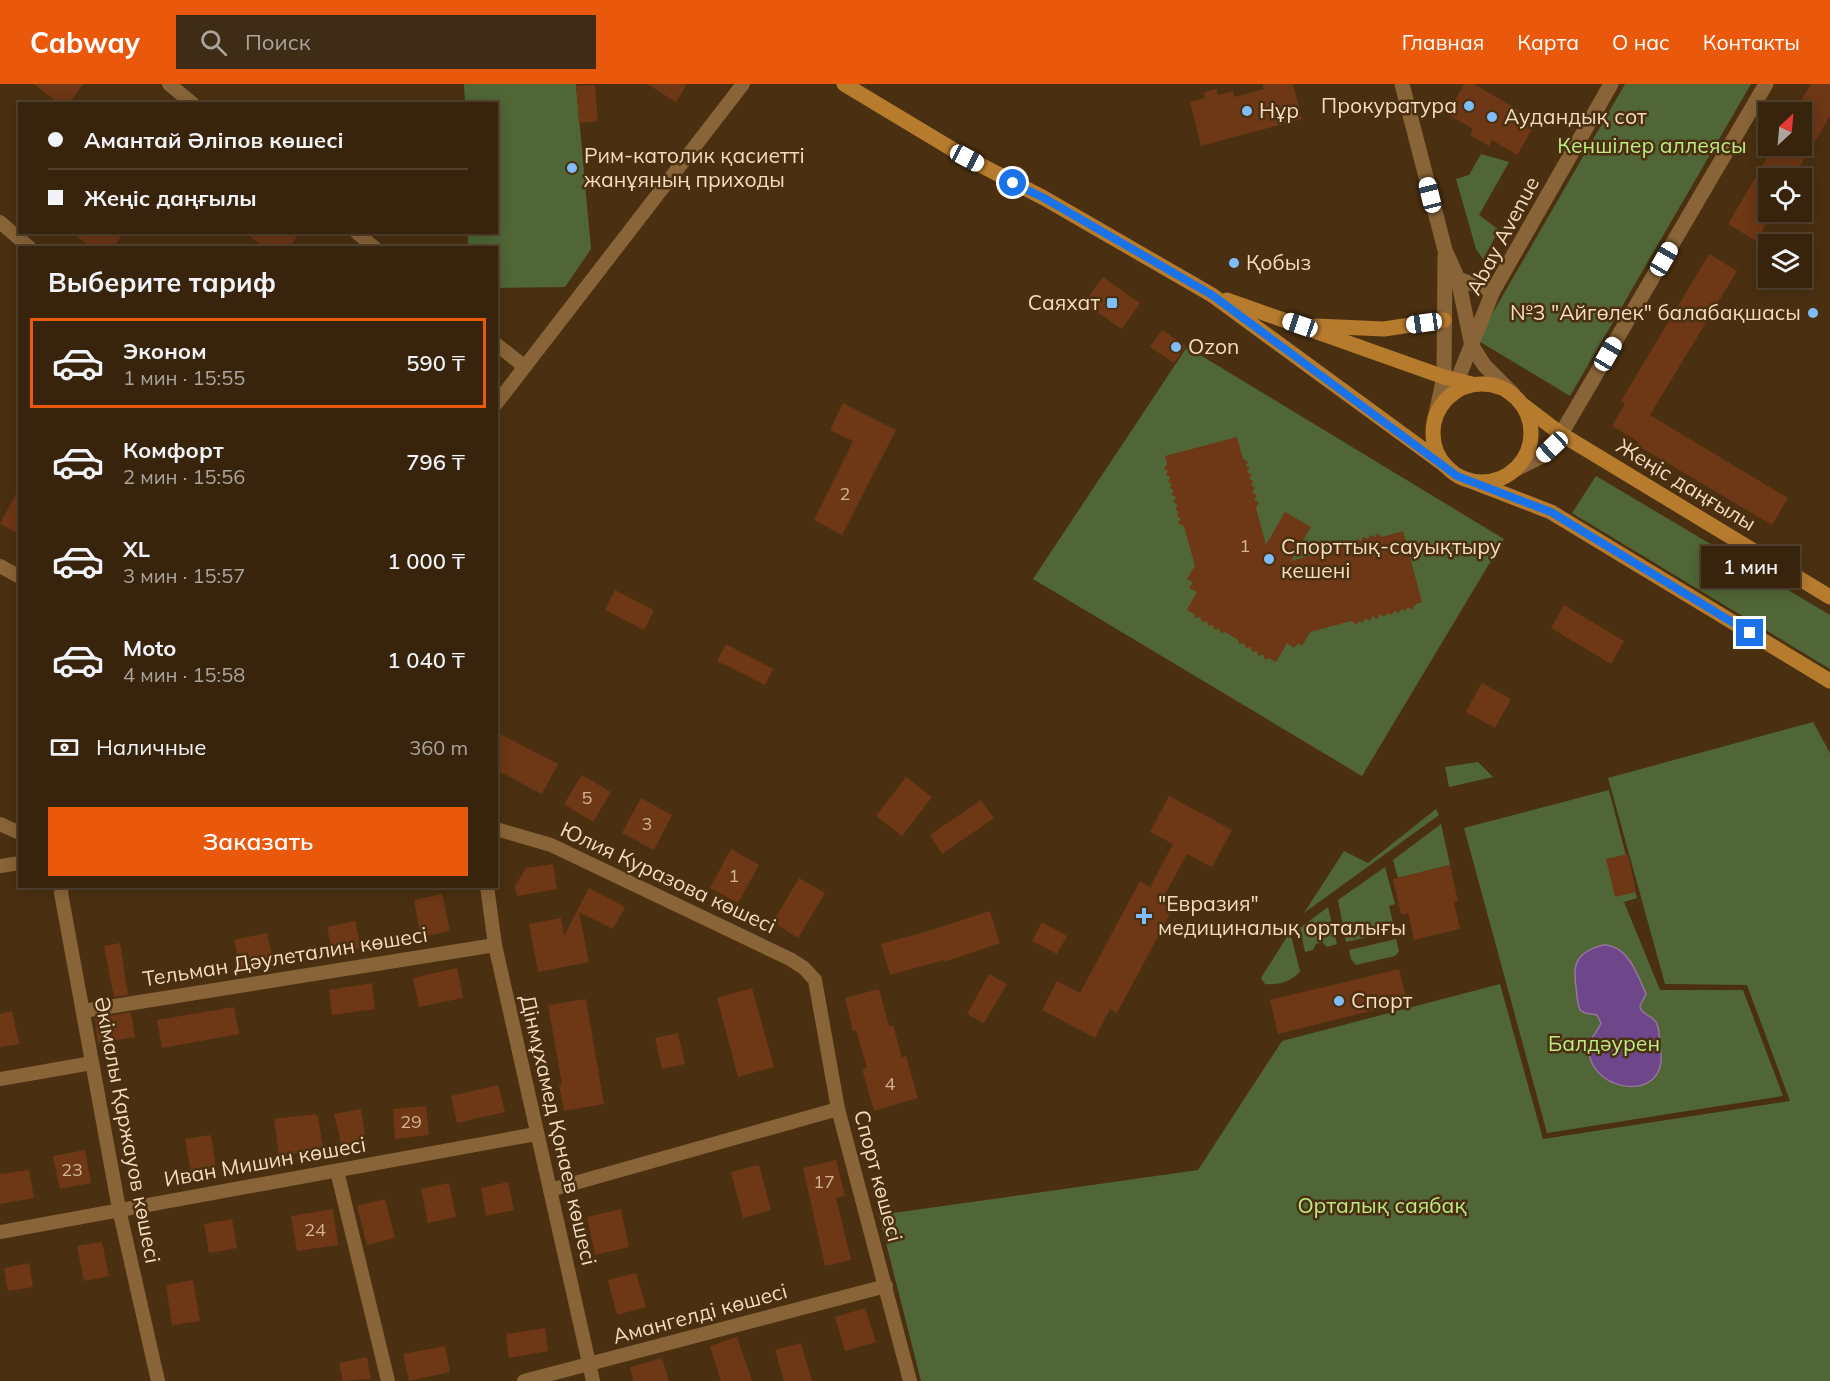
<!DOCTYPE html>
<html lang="ru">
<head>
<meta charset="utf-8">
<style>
  body { margin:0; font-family:Mulish,sans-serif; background:#3f2c16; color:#f1f3f6; height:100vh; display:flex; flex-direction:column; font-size:22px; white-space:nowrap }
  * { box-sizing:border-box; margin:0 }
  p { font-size:20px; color:#aba49d }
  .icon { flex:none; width:33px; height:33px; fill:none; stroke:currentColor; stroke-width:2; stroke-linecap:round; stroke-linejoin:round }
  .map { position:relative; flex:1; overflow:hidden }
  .sheet { position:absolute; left:18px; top:162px; width:480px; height:642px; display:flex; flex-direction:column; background:#38240d; border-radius:0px; box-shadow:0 3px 15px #0003,0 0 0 2px #52412e }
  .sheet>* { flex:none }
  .top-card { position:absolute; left:18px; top:18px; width:480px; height:132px; border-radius:0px; box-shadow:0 3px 15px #0003,0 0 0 2px #52412e; display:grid; align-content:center; height:132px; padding:0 30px; background:#38240d }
  .needle { width:39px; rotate:26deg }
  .controls { position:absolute; left:1758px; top:18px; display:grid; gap:12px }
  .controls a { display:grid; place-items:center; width:54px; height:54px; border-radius:0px; background:#38240d; box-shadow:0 3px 15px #0003,0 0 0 2px #52412e; font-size:30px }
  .end { position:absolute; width:27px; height:27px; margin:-14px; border:8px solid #1a73e8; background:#fff; box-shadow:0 0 0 3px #fff }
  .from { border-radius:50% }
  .bubble { position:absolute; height:42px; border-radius:0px; background:#38240d; box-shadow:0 3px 15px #0003,0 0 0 2px #52412e; font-size:20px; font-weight:600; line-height:42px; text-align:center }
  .car { position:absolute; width:18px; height:36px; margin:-18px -9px; border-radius:8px; box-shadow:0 0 4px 2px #0007; background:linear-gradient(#fff 24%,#345 0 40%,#fff 0 76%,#345 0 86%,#fff 0) }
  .top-card b { display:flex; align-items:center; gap:21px; height:57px; font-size:22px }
  .top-card b+b { border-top:2px solid #52412e }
  .top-card i { width:15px; height:15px; background:#f1f3f6 }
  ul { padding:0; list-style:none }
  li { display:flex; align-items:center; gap:18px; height:90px; margin:0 12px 9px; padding:0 18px; border:3px solid transparent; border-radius:0px }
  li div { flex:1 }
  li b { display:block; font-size:22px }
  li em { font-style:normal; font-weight:600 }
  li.current { border-color:#ea580c }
  li>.icon { width:54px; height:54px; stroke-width:1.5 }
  h2 { padding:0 30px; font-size:27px; line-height:72px }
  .pay { display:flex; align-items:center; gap:15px; height:66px; padding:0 30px; font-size:22px }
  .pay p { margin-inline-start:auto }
  .cta { display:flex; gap:12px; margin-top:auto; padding:12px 30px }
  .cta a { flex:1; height:69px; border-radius:0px; background:#ea580c; color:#fff; font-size:24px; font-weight:600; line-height:69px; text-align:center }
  header { display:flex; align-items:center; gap:36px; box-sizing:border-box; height:84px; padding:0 30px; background:#ea580c; color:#fff }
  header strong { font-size:28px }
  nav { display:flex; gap:33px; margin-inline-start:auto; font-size:21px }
  .search { width:420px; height:54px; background:#3f2c16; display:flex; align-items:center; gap:15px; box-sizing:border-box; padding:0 21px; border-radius:0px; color:#aba49d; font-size:22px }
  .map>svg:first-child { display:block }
</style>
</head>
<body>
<header>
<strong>Cabway</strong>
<div class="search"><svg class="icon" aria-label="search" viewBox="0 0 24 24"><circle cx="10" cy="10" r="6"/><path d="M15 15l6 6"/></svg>Поиск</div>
<nav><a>Главная</a><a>Карта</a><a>О нас</a><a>Контакты</a></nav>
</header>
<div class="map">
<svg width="1830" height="1297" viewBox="0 0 1830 1297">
  <rect width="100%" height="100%" fill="#4a3011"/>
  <g fill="#506636">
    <path d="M464,0H576L591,165L565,203L497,204L496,164L468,163V149L496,148V20L465,19Z"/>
    <path d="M1625,0H1751L1570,312L1477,256Z"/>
    <path d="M1481,70L1509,78L1479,131L1499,146L1483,175L1476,165L1456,95L1469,91Z"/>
    <path d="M1187,263L1504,455L1362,692L1033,495Z"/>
    <path d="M1596,392L1830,531V585L1572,429Z"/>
    <path d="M1813,638L1830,669V1297H921L879,1131L1198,1086L1282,957L1500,900L1543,1055L1790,1017L1747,901L1665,900L1608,694Z"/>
    <path d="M1478,678L1493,693L1449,703L1445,683Z"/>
    <path d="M1609,706L1637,814L1624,818L1660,906H1743L1783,1012L1547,1049L1464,744Z"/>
    <path d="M1436,725L1439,731L1304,829L1344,767L1368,779Z"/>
    <path d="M1441,740L1450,781L1398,794L1393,776Z"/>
    <path d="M1385,783L1395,820L1389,822L1395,847L1346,858L1338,816Z"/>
    <path d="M1328,823L1337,860L1327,863L1322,858L1316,860L1313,866L1305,868L1300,844Z"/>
    <path d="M1290,848L1300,887C1293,898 1277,901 1265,900L1261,894Z"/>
    <path d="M1396,855L1399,867L1395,872L1356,881L1351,875L1349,866Z"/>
  </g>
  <path fill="#6d478a" stroke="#96749a" stroke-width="1.5" d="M1603,861C1627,860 1638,891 1646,910L1640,922L1641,926C1645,931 1652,932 1655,937C1660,942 1659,953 1660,960C1660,965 1662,972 1661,978C1656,1019 1587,1005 1589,963C1589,954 1598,948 1601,939L1597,931L1585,929L1580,926C1577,919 1577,910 1576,903C1572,877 1578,868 1603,861Z"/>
  <g fill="#6e3716">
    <path d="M34,0H83L69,20H60Z"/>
    <path d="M647,0H687L676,18Z"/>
    <path d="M1262,0H1293L1302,35L1201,62L1190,18L1205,14L1204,8L1216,5L1218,11L1233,7L1234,13L1264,5Z"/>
    <path d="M1464,0H1474L1537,37L1517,71L1492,56L1489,62L1470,51L1473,45L1447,30Z"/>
    <path d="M1811,0H1830V32L1793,94H1768V128H1773L1756,157L1728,140L1774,62H1802V28H1794Z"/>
    <path d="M595,1L598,37L579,39L576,2Z"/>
    <path d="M71,148H124L113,164H92Z"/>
    <path d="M245,148H300L289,164H265Z"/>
    <path d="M1709,170L1737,187L1650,331L1788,414L1772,441L1637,361L1639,358L1612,342L1625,320L1621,317Z"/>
    <path d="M1103,193L1140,219L1122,245L1084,219Z"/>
    <path d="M1162,246L1186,262L1174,279L1150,263Z"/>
    <path d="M843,319L896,346L842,451L814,436L853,357L830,346Z"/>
    <path d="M1237,353L1243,375L1248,378L1246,382L1250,384L1247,388L1252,391L1249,395L1253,397L1251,401L1255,404L1252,409L1257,411L1254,416L1259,418L1256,424L1266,461L1285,428L1311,443L1291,477L1331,466L1334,460L1339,463L1342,458L1347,461L1349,457L1354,459L1357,455L1361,457L1363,453L1368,455L1370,451L1375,453L1377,449L1382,453L1403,447L1422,518L1416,520L1412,526L1408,523L1405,527L1401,525L1399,529L1394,527L1392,531L1387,529L1384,533L1380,530L1377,535L1372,532L1370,537L1365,534L1363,539L1359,537L1357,541L1351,537L1310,548L1302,562L1298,559L1294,564L1287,559L1276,578L1269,574L1265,576L1263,570L1258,572L1257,567L1252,568L1251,563L1246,564L1244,559L1239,560L1238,556L1225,548L1221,549L1219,544L1214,546L1213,541L1208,542L1207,537L1202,538L1200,533L1195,534L1194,530L1187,526L1197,508L1189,504L1193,498L1187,495L1195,482L1184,442L1178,439L1181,435L1177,432L1179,428L1175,425L1178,421L1173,418L1176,413L1171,411L1174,406L1169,404L1172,400L1168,398L1170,393L1166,391L1168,387L1164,385L1167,380L1165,372Z"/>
    <path d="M20,402V450L0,440Z"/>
    <path d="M615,506L654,526L644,546L605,526Z"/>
    <path d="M1564,521L1624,557L1611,580L1551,544Z"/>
    <path d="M726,560L773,585L765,601L717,577Z"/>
    <path d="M1482,599L1511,615L1495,644L1466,628Z"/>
    <path d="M496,648L558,680L542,710L496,686Z"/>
    <path d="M582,691L611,708L593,738L564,720Z"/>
    <path d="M906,693L932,713L902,752L876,732Z"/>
    <path d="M1169,712L1232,746L1212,783L1187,770L1165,810L1177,817L1117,929L1110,925L1095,954L1042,926L1057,897L1080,909L1140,797L1150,803L1173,760L1150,748Z"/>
    <path d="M641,714L672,731L654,766L622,749Z"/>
    <path d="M981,716L994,734L942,770L930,751Z"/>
    <path d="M731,765L759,781L738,819L710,804Z"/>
    <path d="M1628,770L1636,808L1615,813L1606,775Z"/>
    <path d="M553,780L557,805L517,812L515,802L526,784Z"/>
    <path d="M1450,781L1458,817L1454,818L1460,845L1414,856L1408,829L1401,831L1393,795Z"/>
    <path d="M799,794L825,809L798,854L773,838Z"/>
    <path d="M589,804L625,823L613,845L579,828L589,878L538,888L529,840L561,834L564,852Z"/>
    <path d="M442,810L450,847L421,853L414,816Z"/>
    <path d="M990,827L1000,859L944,878V876L890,891L881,860L928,847Z"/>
    <path d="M355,837L361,864L333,870L327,843Z"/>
    <path d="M1042,838L1067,852L1057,870L1032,857Z"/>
    <path d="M267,849L274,880L241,887L234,856Z"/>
    <path d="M120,859L128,911L114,913L104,862Z"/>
    <path d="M457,884L463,914L419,923L413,894Z"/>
    <path d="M1399,885L1407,918L1278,950L1270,916Z"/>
    <path d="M989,890L1007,900L984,939L967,930Z"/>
    <path d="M372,899L375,925L332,931L329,906Z"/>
    <path d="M752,904L774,983L738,993L717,914Z"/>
    <path d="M879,905L889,942L893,941L902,974L906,972L918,1014L874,1027L862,985L867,984L856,946L853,947L845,914Z"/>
    <path d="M586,915L604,1020L564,1027L559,1001L562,1000L548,921Z"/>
    <path d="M234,923L239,950L162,964L157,936Z"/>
    <path d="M12,927L19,960L0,963V930Z"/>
    <path d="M131,928L135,953L98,959L95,935Z"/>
    <path d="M678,949L685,980L662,985L655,954Z"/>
    <path d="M498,1001L505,1028L457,1039L451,1012Z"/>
    <path d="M426,1022L429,1051L395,1055L393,1025Z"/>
    <path d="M361,1025L366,1058L342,1062L334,1030Z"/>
    <path d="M316,1030V1033L318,1032L323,1065L279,1072L274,1035Z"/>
    <path d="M211,1051L216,1084L191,1088L185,1055Z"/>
    <path d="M85,1066L91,1099L60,1105L53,1072Z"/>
    <path d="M836,1076L845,1112L836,1114L851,1176L825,1182L803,1084Z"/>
    <path d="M759,1081L771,1126L743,1134L731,1088Z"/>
    <path d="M29,1086L34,1114L0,1120V1090Z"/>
    <path d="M508,1098L514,1126L486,1132L481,1104Z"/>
    <path d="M449,1099L456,1133L428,1139L421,1105Z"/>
    <path d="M385,1115L395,1154L367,1161L357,1122Z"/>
    <path d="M333,1125L338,1161L297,1167L291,1132Z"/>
    <path d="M621,1125L629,1163L595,1171L587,1133Z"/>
    <path d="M232,1135L237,1164L209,1169L204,1140Z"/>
    <path d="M102,1158L109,1192L84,1197L77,1162Z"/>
    <path d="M29,1179L33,1203L8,1207L4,1184Z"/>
    <path d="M636,1189L646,1223L617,1231L608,1196Z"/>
    <path d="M193,1196L200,1237L172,1241L166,1201Z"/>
    <path d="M865,1224L876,1258L845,1267L835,1233Z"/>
    <path d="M545,1244L548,1267L509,1274L506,1250Z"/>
    <path d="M737,1253L752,1297H721L710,1262Z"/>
    <path d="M801,1259L812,1297H784L775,1266Z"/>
    <path d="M445,1262L450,1288L409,1297L403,1270Z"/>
    <path d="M367,1273L371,1295L343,1297L339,1279Z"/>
    <path d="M662,1274L669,1297H633L630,1283Z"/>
  </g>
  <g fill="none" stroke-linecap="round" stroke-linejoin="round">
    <g stroke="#896438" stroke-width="14">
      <path d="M169,0L193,20"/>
      <path d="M0,138L30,164"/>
      <path d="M356,148L375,164"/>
      <path d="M496,260L525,283"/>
      <path d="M496,320L743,0"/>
      <path d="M0,482L20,493"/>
      <path d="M0,740L20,749"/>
      <path d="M496,745L551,761L790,875L804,884L815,896L838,1025L910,1297"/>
      <path d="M0,782L20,779"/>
      <path d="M62,802L61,809L119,1125L158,1297"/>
      <path d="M487,802L495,861L593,1297"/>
      <path d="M83,927L495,861"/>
      <path d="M0,995L92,979"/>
      <path d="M337,1087L388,1297"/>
      <path d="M550,1106L838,1025"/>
      <path d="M0,1148L536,1050"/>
      <path d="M524,1297L886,1202"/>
    </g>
    <g stroke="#896438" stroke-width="15">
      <path d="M1402,0L1445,166L1458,195L1472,262L1484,281L1513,310"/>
      <path d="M1458,195L1493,207"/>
      <path d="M1457,297L1493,207L1611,0"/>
      <path d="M1435,334L1444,293L1445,172"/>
      <path d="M1516,385L1542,372L1561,350L1766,0"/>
    </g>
    <g stroke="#b77b2e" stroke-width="15">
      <path d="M844,0L967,74L1044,114L1212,211L1446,382"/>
      <path d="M1227,216L1444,293L1472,300"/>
      <path d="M1316,242L1384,245L1444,236"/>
      <circle cx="1482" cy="349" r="49"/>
      <path d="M1523,321L1561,350L1830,513"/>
      <path d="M1471,397L1551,428L1830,597"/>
    </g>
  </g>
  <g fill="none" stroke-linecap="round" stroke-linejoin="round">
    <path stroke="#1a73e8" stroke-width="8" d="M1013,99L1044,114L1212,211L1457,392L1551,428L1750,549"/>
  </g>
  <g fill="#7fbdfa" stroke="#4a3011" stroke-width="2">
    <circle cx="1469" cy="22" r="6"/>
    <circle cx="1247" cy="27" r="6"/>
    <circle cx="1492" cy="33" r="6"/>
    <circle cx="572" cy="84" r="6"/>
    <circle cx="1234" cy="179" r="6"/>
    <rect x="1106" y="213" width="12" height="12" rx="3"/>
    <circle cx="1813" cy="229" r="6"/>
    <circle cx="1176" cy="263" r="6"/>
    <circle cx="1269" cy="475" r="6"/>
    <path d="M1141 823h6v6h6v6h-6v6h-6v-6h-6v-6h6z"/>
    <circle cx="1339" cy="917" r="6"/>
  </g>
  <g text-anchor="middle" stroke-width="5" stroke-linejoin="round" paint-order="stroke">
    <g font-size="18" fill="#d4b395">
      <text x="845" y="416">2</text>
      <text x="1245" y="468">1</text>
      <text x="587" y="720">5</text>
      <text x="647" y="746">3</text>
      <text x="734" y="798">1</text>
      <text x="890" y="1006">4</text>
      <text x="411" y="1044">29</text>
      <text x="72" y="1092">23</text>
      <text x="824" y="1104">17</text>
      <text x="315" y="1152">24</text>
    </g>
    <g font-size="21" fill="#f6dcbf" stroke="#4a3011" text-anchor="start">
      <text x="1457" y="29" text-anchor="end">Прокуратура</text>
      <text x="1259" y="34">Нұр</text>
      <text x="1504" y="40">Аудандық сот</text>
      <text x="584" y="79">Рим-католик қасиетті<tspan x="584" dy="24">жанұяның приходы</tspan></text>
      <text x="1246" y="186">Қобыз</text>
      <text x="1100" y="226" text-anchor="end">Саяхат</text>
      <text x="1801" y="236" text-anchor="end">№3 "Айгөлек" балабақшасы</text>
      <text x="1188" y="270">Ozon</text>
      <text x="1281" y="470">Спорттық-сауықтыру<tspan x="1281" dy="24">кешені</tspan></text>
      <text x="1158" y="827">"Евразия"<tspan x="1158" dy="24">медициналық орталығы</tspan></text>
      <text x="1351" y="924">Спорт</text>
    </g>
    <g font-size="21" fill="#bbeb82" stroke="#4a3011">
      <text x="1652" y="69">Кеншілер аллеясы</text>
      <text x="1604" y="967">Балдәурен</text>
      <text x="1382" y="1129">Орталық саябақ</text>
    </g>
    <g font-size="21" fill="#f6dcbf" stroke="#4a3011">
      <text transform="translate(1503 152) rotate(-62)" y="7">Abay Avenue</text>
      <text transform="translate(1686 401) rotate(31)" y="7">Жеңіс даңғылы</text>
      <text transform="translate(668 794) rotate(25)" y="7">Юлия Куразова көшесі</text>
      <text transform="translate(285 873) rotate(-9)" y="7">Тельман Дәулеталин көшесі</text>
      <text transform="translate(127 1046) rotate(79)" y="7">Әкімалы Қаржауов көшесі</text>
      <text transform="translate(558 1046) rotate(77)" y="7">Дінмұхамед Қонаев көшесі</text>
      <text transform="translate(265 1078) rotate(-10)" y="7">Иван Мишин көшесі</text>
      <text transform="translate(878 1092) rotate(75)" y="7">Спорт көшесі</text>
      <text transform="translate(700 1230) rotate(-15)" y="7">Амангелді көшесі</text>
    </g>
  </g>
</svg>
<div class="controls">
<a><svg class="needle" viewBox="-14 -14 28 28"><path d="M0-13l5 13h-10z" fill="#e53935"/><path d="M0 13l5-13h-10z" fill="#aba49d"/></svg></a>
<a><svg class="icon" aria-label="locate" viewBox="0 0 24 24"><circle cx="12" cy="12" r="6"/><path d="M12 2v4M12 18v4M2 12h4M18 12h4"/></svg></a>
<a><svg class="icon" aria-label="layers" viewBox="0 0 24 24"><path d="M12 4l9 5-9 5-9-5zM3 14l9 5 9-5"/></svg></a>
</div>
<i class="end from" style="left:1013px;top:99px"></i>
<i class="end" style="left:1750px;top:549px"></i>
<div class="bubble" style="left:1701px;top:462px;width:99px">1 мин</div>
<i class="car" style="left:967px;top:74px;rotate:118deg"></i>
<i class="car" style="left:1430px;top:111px;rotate:346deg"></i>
<i class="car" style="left:1664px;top:175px;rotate:30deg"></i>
<i class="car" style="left:1424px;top:239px;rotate:262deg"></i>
<i class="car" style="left:1300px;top:241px;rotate:289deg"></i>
<i class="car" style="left:1608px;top:270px;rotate:30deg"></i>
<i class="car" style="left:1552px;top:363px;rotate:227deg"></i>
<div class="top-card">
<b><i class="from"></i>Амантай Әліпов көшесі</b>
<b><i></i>Жеңіс даңғылы</b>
</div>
<section class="sheet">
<h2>Выберите тариф</h2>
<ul>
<li class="current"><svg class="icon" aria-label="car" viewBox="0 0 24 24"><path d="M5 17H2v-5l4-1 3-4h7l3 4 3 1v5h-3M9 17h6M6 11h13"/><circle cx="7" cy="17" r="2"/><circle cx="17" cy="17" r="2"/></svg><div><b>Эконом</b><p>1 мин · 15:55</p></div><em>590 ₸</em></li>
<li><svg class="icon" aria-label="car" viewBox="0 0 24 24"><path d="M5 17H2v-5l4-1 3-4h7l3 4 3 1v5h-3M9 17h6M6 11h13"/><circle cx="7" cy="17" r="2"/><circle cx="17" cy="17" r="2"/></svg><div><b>Комфорт</b><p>2 мин · 15:56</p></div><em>796 ₸</em></li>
<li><svg class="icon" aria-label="car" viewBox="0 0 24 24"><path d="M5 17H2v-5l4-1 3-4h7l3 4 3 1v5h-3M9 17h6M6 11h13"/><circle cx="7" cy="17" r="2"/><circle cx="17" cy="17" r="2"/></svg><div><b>XL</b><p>3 мин · 15:57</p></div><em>1 000 ₸</em></li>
<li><svg class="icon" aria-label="car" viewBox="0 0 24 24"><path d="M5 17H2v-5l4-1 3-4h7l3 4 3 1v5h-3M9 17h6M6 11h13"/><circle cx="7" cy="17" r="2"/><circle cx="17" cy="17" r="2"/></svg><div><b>Moto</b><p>4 мин · 15:58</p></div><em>1 040 ₸</em></li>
</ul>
<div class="pay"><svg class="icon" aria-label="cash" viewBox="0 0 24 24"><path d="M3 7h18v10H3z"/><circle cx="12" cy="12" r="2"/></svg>Наличные<p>360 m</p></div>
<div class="cta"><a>Заказать</a></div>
</section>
</div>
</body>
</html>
